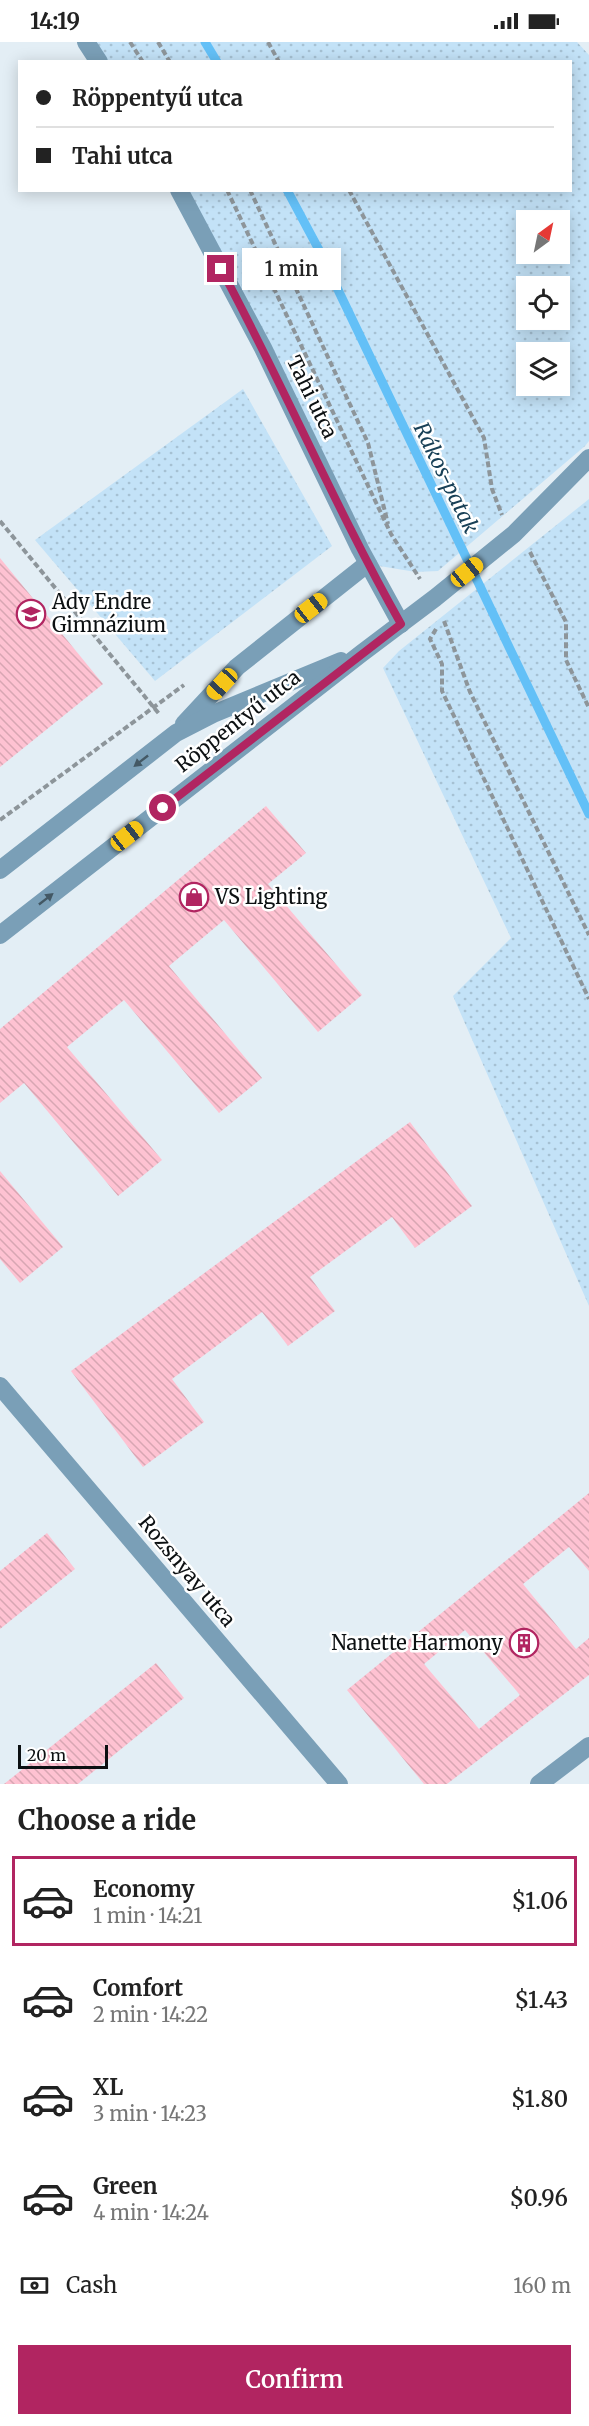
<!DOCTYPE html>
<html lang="en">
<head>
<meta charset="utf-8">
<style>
  body { margin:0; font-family:Merriweather,serif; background:#f2f2f2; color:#222; height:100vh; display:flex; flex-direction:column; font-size:22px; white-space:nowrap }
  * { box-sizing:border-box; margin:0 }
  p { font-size:20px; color:#767676 }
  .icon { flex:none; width:33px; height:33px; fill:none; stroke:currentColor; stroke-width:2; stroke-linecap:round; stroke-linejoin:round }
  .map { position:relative; height:1742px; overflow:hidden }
  .details { display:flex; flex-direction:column; background:#fff; flex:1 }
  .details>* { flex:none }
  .hud { position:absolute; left:18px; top:18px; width:554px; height:132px; border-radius:0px; box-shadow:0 3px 15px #0003; display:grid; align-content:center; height:132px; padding:0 18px; background:#fff }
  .needle { width:39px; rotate:33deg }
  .tools { position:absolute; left:516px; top:168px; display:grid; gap:12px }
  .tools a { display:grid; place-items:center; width:54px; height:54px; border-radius:0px; background:#fff; box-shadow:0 3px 15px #0003; font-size:30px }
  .scale { position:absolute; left:18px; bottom:15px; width:90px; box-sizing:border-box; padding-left:6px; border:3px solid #0c1012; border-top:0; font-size:16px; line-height:21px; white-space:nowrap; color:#0c1012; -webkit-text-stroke:4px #fff; paint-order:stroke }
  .end { position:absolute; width:27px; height:27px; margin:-14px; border:8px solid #b12561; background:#fff; box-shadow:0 0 0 3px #fff }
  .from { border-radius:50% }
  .bubble { position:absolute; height:42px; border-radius:0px; background:#fff; box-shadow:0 3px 15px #0003; font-size:20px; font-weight:600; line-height:42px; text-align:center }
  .car { position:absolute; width:18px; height:36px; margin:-18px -9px; border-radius:8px; box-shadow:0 0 4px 2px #0007; background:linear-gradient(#f5c518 24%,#345 0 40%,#f5c518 0 76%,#345 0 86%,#f5c518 0) }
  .hud b { display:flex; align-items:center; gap:21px; height:57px; font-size:22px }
  .hud b+b { border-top:2px solid #e0e0e0 }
  .hud i { width:15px; height:15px; background:#222 }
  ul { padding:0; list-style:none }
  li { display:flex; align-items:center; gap:18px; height:90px; margin:0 12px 9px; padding:0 6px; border:3px solid transparent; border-radius:0px }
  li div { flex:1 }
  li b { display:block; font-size:22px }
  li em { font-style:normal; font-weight:600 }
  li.selected { border-color:#b12561 }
  li>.icon { width:54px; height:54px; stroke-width:1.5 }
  h2 { padding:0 18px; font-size:27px; line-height:72px }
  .pay { display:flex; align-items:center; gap:15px; height:66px; padding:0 18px; font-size:22px }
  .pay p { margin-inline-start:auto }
  .primary-button { display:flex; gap:12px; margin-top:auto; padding:12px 18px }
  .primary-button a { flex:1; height:69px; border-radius:0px; background:#b12561; color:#fff; font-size:24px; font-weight:600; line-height:69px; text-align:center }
  .status { display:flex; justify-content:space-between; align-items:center; height:42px; padding:0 30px; background:#fff; direction:ltr }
  .status svg { height:16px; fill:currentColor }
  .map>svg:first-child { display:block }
</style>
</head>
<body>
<div class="status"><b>14:19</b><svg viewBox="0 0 49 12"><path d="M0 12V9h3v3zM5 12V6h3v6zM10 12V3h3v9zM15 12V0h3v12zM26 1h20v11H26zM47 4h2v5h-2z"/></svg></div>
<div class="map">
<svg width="589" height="1742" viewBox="0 0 589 1742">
  <defs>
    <pattern id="grass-dots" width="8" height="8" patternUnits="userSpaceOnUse" patternTransform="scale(1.5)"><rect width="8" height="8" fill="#c3e2f7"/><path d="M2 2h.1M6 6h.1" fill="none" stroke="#a6c1d3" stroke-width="1.8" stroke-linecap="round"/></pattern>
    <pattern id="building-back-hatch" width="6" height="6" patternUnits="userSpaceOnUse" patternTransform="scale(1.5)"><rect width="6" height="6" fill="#fec2d2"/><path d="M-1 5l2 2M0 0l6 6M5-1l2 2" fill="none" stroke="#d8a6b3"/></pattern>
  </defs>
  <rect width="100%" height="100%" fill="#e3eef5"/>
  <g fill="url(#grass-dots)" fill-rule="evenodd">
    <path d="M86,0H577L589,13V399L585,404L438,529L416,530L367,522L179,149L570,148V20H99ZM526,178H560V212H526ZM526,244H560V278H526ZM526,310H560V344H526Z"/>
    <path d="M243,347L332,504L155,639L35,498Z"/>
    <path d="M589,457V1264L453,954L511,896L383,626L399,609Z"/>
  </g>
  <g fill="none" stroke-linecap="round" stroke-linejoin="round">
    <g stroke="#63c0f7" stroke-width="9">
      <path d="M205,0L217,20"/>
      <path d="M287,148L318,206L589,772"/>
    </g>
  </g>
  <g fill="url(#building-back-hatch)" fill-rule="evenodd">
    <path d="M0,516L103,642L0,725Z"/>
    <path d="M266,764L306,811L268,842L362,953L318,990L224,878L169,924L262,1036L219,1071L124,958L67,1005L162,1118L118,1154L24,1041L0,1061V987Z"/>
    <path d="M410,1080L472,1164L415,1206L392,1175L310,1235L335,1269L288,1304L262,1270L172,1337L204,1380L143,1425L71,1329Z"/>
    <path d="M0,1129L63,1205L20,1241L0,1217Z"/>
    <path d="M589,1451V1529L569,1505L523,1542L576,1607L589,1596V1633L447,1742H424L347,1648ZM465,1588L520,1653L479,1687L424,1622Z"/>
    <path d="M47,1491L75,1527L0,1587V1529Z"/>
    <path d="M156,1621L184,1656L78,1742H4Z"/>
  </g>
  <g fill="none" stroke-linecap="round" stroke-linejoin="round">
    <g stroke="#8d959a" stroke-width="4" stroke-dasharray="6 3" stroke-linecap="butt">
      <path d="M130,0L143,20"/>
      <path d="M158,0L170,20"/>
      <path d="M268,0L279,20"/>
      <path d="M227,148L391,492L420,537"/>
      <path d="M250,148L368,401L388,482"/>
      <path d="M349,148L484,396L492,447L502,473"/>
      <path d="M0,479L160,673"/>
      <path d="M530,510L566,580V618L589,666"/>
      <path d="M444,579L470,650L589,893"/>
      <path d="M436,587L430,597L442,622V649L589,957"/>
      <path d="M0,778L184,643"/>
    </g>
    <g stroke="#7a9fb7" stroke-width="18">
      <path d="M86,0L99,20"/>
      <path d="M179,148L263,306L360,507L401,582"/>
      <path d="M184,682L237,625L367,522"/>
      <path d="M0,828L176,691L213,672L341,619"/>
      <path d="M0,893L362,611L435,556L514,492L589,416"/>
      <path d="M0,1344L339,1742"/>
      <path d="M539,1742L589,1704"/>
    </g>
  </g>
  <defs><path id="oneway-solid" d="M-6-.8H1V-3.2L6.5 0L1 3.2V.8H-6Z" transform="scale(1.5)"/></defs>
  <g fill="#435864">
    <use href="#oneway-solid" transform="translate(141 719) rotate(142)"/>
    <use href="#oneway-solid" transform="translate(46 857) rotate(-38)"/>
  </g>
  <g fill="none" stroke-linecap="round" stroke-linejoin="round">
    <path stroke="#b12561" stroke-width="8" d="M163,766L401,582C336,467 284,344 221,227"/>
  </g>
  <defs>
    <g id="school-ring" transform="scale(1.5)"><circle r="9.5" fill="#fff" stroke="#b12561" stroke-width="1.5"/><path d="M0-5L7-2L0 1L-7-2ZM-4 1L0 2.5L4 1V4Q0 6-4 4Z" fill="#b12561"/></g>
    <g id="shop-ring" transform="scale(1.5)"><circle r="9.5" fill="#fff" stroke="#b12561" stroke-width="1.5"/><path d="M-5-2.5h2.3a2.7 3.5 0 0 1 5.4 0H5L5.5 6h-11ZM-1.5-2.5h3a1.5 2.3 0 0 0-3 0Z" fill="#b12561"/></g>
    <g id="building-ring" transform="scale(1.5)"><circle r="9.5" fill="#fff" stroke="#b12561" stroke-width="1.5"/><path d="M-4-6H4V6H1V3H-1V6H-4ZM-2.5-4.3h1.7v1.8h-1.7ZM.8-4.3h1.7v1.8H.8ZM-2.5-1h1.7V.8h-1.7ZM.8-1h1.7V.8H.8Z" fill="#b12561"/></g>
  </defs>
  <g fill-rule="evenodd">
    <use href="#school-ring" x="31" y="572"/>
    <use href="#shop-ring" x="194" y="855"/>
    <use href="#building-ring" x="524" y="1601"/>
  </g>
  <g text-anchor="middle" stroke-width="5" stroke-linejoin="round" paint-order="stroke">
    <g font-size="20" fill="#0c1012" stroke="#fff">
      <text transform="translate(312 355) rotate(64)" y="7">Tahi utca</text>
      <text transform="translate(238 679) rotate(-38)" y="7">Röppentyű utca</text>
      <text transform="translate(187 1529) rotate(50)" y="7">Rozsnyay utca</text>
    </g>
    <g font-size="20" fill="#0c1012" stroke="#fff" text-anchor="start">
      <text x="52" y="567">Ady Endre<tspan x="52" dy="23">Gimnázium</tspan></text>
      <text x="215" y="862">VS Lighting</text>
      <text x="503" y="1608" text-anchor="end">Nanette Harmony</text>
    </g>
    <g font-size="21" font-style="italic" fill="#184057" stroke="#fff">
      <text transform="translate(446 436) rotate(64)" y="7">Rákos-patak</text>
    </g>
  </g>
</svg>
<div class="tools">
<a><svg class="needle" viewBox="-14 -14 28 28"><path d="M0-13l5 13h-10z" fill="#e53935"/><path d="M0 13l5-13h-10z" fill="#767676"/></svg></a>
<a><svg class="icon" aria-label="locate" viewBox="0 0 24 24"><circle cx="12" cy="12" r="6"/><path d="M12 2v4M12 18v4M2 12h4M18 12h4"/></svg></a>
<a><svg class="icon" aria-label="layers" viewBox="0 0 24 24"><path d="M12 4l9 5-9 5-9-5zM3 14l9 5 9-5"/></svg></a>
</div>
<div class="scale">20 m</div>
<i class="end from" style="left:163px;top:766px"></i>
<i class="end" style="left:221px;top:227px"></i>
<div class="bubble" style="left:242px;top:206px;width:99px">1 min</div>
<i class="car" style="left:467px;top:530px;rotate:51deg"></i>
<i class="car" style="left:311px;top:566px;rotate:52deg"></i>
<i class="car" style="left:222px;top:642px;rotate:223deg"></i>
<i class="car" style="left:127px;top:794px;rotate:52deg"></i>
<div class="hud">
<b><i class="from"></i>Röppentyű utca</b>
<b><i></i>Tahi utca</b>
</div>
</div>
<section class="details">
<h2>Choose a ride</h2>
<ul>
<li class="selected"><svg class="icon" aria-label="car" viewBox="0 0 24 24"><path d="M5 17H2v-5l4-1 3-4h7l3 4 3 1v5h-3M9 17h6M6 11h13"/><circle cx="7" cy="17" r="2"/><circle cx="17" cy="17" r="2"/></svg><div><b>Economy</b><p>1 min · 14:21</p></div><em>$1.06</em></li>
<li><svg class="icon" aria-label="car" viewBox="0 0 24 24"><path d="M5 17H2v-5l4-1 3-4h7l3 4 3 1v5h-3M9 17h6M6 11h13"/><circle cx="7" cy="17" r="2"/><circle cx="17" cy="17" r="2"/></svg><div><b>Comfort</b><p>2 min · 14:22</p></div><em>$1.43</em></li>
<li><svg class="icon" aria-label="car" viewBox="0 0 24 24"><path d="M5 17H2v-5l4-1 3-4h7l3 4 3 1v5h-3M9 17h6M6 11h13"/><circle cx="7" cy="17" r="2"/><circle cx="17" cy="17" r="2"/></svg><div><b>XL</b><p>3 min · 14:23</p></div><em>$1.80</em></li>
<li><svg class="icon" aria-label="car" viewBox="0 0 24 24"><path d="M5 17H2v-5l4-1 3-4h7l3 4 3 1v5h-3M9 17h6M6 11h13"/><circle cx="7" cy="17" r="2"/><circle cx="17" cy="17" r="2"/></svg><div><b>Green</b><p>4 min · 14:24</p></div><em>$0.96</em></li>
</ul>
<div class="pay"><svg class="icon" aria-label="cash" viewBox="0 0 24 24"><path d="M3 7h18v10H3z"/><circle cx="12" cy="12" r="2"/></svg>Cash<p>160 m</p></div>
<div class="primary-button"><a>Confirm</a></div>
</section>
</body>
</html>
